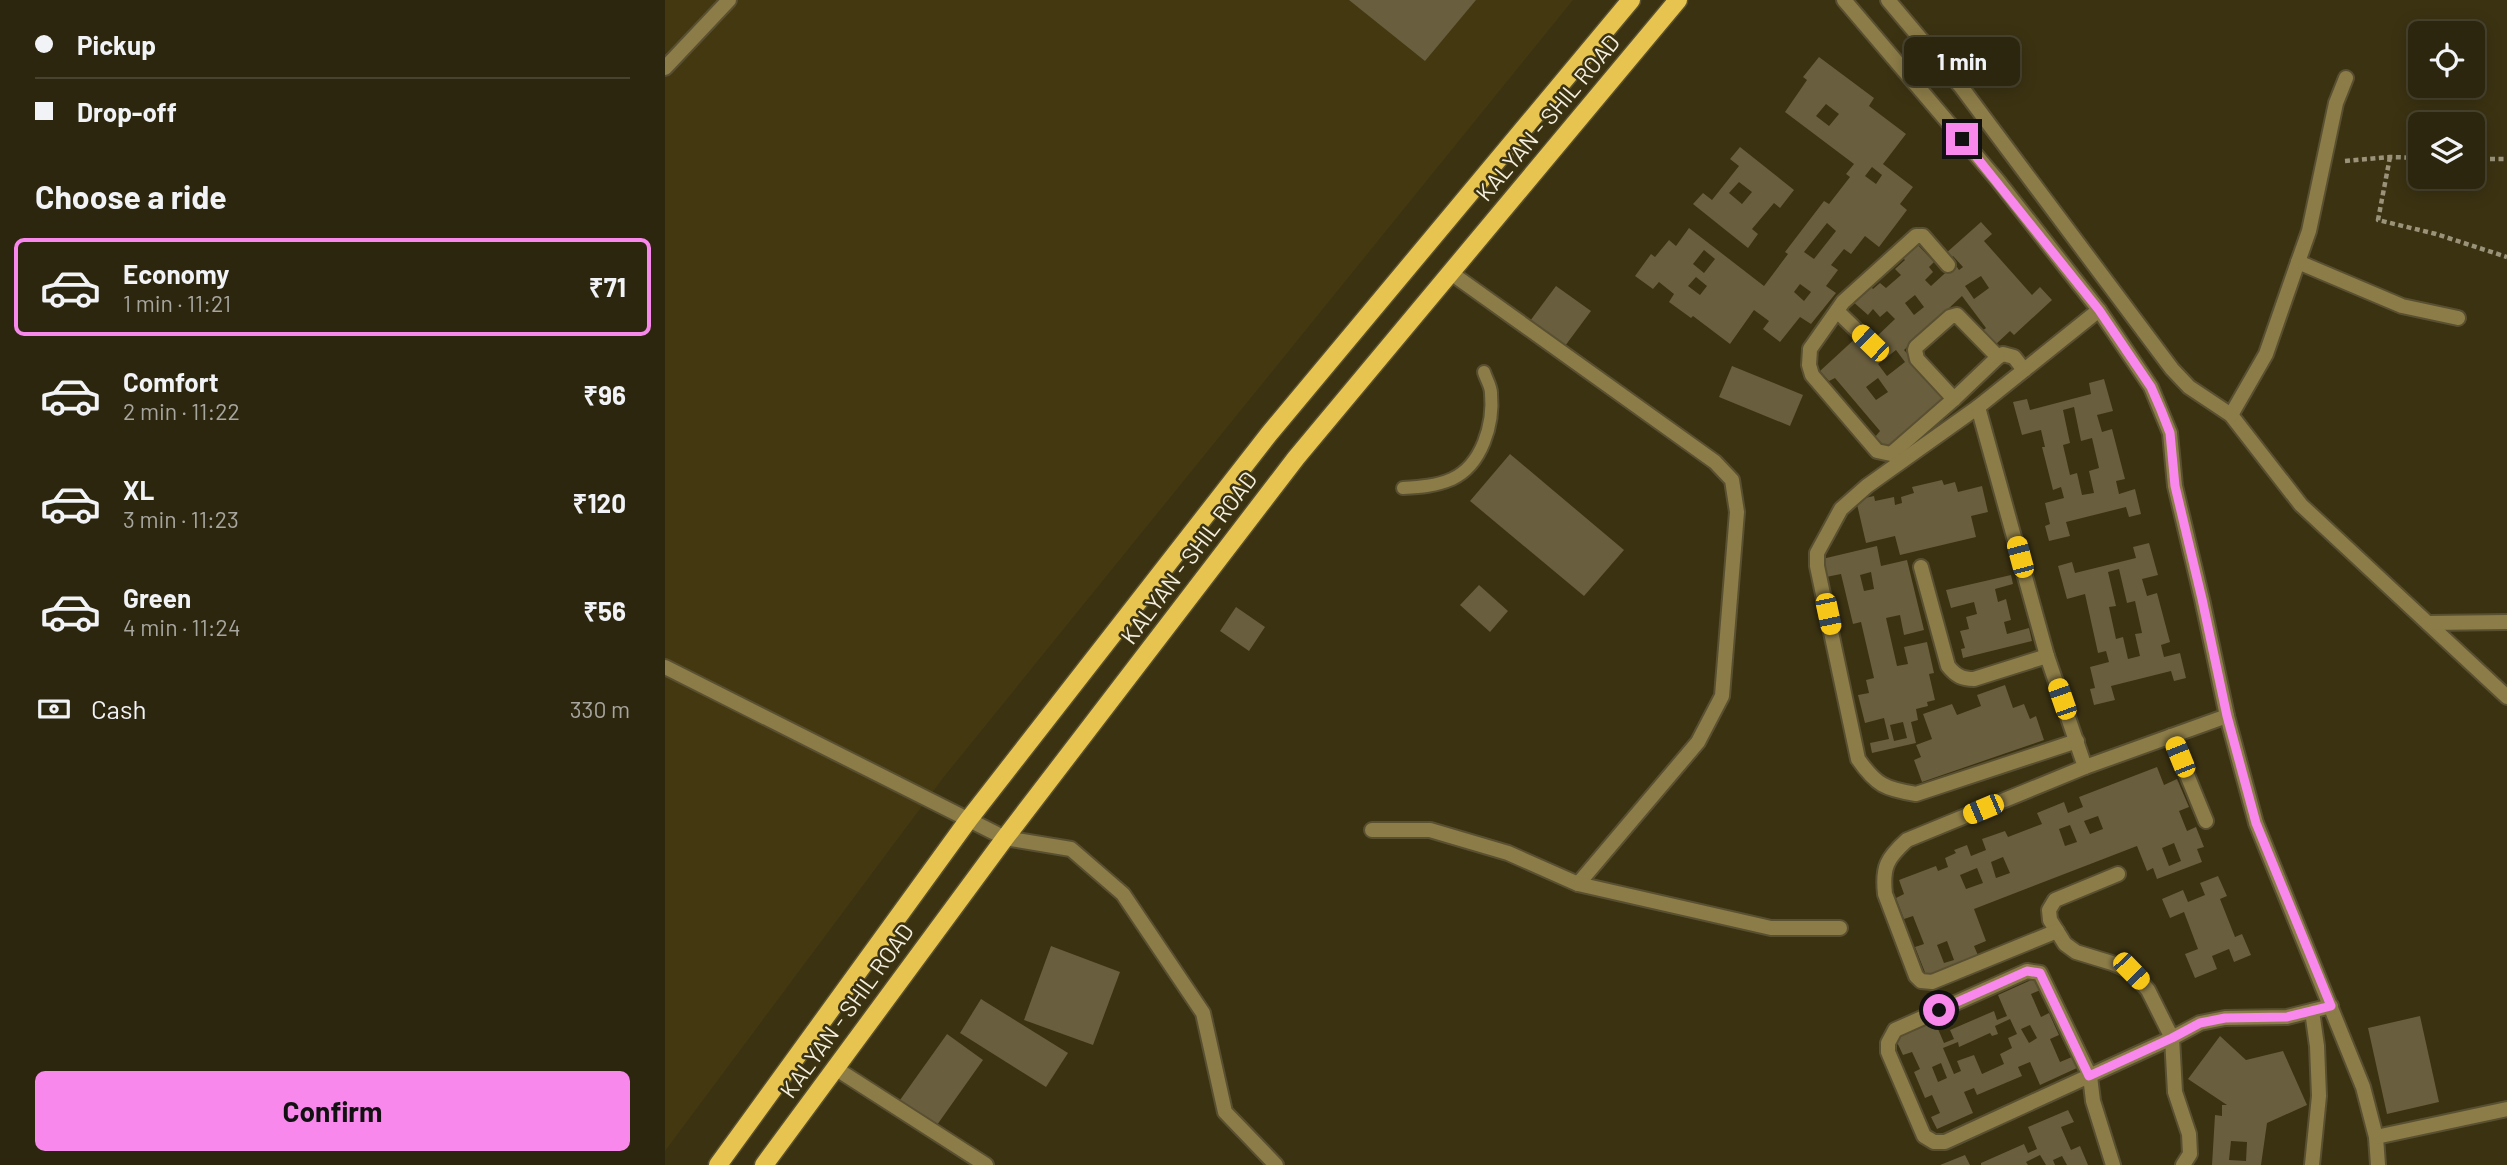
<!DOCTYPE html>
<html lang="en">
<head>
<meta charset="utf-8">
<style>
  body { margin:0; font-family:Barlow,sans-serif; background:#38321c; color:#f1f3f6; height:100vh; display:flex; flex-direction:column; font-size:26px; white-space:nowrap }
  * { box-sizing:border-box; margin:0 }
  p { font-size:23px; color:#a6a59e }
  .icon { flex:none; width:38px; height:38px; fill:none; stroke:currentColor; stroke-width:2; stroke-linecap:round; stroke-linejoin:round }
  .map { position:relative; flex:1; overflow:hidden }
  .sheet { display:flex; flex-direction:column; background:#2c260e; width:665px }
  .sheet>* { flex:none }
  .top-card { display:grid; align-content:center; height:154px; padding:0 35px; background:#2c260e }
  .fabs { position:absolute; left:1743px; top:21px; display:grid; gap:14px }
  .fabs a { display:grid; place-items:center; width:77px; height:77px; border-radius:10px; background:#2c260e; box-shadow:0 4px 18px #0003,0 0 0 2px #48432e; font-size:35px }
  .end { position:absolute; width:32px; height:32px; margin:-16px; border:9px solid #f888eb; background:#111; box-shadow:0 0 0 4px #111 }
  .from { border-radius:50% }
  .bubble { position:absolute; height:49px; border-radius:10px; background:#2c260e; box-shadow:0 4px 18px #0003,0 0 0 2px #48432e; font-size:23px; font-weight:700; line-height:49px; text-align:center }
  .car { position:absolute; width:21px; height:42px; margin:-21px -10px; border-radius:9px; box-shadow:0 0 5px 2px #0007; background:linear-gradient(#f5c518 24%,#345 0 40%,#f5c518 0 76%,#345 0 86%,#f5c518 0) }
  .top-card b { display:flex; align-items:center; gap:24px; height:66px; font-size:26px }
  .top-card b+b { border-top:2px solid #48432e }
  .top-card i { width:18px; height:18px; background:#f1f3f6 }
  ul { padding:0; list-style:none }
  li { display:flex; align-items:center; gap:21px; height:98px; margin:0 14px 10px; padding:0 21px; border:4px solid transparent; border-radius:10px }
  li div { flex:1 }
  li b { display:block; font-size:26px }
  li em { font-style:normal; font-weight:700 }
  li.selected { border-color:#f888eb }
  li>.icon { width:63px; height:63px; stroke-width:1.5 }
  h2 { padding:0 35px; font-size:32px; line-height:84px }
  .pay { display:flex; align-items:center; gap:18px; height:77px; padding:0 35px; font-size:26px }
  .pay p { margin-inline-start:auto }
  .cta { display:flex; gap:14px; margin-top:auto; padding:14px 35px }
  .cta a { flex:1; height:80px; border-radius:10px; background:#f888eb; color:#111; font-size:28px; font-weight:700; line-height:80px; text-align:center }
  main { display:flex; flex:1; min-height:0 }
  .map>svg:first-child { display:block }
</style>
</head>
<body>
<main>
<section class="sheet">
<div class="top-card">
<b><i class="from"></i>Pickup</b>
<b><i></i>Drop-off</b>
</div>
<h2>Choose a ride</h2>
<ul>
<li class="selected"><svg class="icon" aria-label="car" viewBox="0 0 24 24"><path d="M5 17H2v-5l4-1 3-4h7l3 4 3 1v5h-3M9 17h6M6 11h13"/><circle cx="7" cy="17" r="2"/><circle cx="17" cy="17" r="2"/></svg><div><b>Economy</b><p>1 min · 11:21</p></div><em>₹71</em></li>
<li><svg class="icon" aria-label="car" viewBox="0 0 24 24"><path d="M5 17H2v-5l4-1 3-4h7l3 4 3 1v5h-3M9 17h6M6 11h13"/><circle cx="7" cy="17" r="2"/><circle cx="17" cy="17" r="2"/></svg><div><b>Comfort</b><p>2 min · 11:22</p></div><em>₹96</em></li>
<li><svg class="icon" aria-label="car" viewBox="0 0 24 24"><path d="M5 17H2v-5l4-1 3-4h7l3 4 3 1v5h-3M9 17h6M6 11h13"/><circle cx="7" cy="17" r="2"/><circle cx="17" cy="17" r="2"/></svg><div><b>XL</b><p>3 min · 11:23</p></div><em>₹120</em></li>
<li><svg class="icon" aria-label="car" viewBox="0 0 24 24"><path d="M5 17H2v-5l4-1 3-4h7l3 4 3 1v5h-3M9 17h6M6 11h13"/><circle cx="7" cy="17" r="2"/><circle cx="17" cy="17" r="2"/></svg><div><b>Green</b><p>4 min · 11:24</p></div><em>₹56</em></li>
</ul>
<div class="pay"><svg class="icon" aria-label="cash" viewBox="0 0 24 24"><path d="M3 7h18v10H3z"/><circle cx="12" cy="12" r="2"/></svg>Cash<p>330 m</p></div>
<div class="cta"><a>Confirm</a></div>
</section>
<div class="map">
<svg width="1842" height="1165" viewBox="0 0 1842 1165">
  <rect width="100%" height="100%" fill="#3b3212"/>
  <path fill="#443810" d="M0,0H908L278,778L0,1151Z"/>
  <g fill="#695e3e" fill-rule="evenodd">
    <path d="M684,0H811L760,61Z"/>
    <path d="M1154,57L1209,98L1204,106L1241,134L1218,164L1248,187L1235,204L1242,210L1214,247L1200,236L1186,254L1179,249L1166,265L1173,270L1161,286L1171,293L1146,324L1135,317L1115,342L1098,329L1104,321L1089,310L1065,344L1028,316L1026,318L1004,302L1009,294L994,282L988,289L970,276L986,254L990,257L1004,240L1011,246L1024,228L1099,286L1123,254L1120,252L1159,201L1164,204L1185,177L1181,174L1189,164L1120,112L1142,80L1138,77ZM1161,104L1174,114L1164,126L1151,116ZM1207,167L1217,175L1211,184L1200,176ZM1162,223L1171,231L1149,259L1139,252ZM1039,250L1050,259L1039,273L1028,264ZM1031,277L1042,286L1035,295L1023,286ZM1135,284L1146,292L1139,301L1129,292Z"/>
    <path d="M1075,147L1129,190L1115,208L1109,203L1087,229L1093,234L1083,248L1028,204L1038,193L1047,200L1074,166L1065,159ZM1074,182L1087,192L1077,204L1064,193Z"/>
    <path d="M1316,222L1327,234L1319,241L1367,295L1375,287L1387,300L1349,335L1345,331L1329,346L1316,332L1321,328L1297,296L1239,350L1283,399L1224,450L1210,437L1215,431L1170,378L1164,381L1155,371L1193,336L1207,353L1214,347L1208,340L1230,319L1222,311L1215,317L1208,309L1203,315L1186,300L1204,285L1208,289L1215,283L1221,288L1236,275L1230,269L1240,260L1236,256L1251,243L1269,262L1264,267L1268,272L1260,280L1266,286L1290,264L1294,270L1298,267L1288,256L1285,259L1280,254ZM1316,276L1324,288L1309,299L1300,286ZM1250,295L1259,307L1249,315L1240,303ZM1231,350L1240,362L1222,376L1213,364ZM1213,378L1223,392L1211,400L1201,387Z"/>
    <path d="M891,286L926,311L900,346L865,321Z"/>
    <path d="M1067,366L1138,395L1125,426L1054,397Z"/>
    <path d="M1439,379L1448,411L1432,415L1437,432L1447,429L1460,479L1451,481L1454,494L1470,489L1476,514L1464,517L1461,507L1401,522L1405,536L1384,541L1380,526L1385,524L1380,503L1399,498L1396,487L1388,490L1377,447H1380L1376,430L1357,435L1348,402L1362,399L1365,410L1426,394L1424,383ZM1409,407L1416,441L1427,438L1434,468L1424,471L1429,493L1417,495L1412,473L1405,475L1398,445L1405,443L1398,410Z"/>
    <path d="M845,454L959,550L919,596L805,501Z"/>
    <path d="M1277,480L1279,485L1290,482L1293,492L1317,486L1323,512L1306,516L1311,537L1235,555L1230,536L1201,543L1191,500L1209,496L1210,501L1229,497L1230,505L1237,503L1236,497L1249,493L1247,487Z"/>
    <path d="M1484,543L1493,575L1477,579L1482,596L1492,593L1505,642L1496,645L1499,657L1515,653L1521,678L1509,681L1506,671L1446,686L1450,700L1429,705L1425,689L1430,688L1425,667L1444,662L1441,651L1433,653L1420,594L1402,599L1393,566L1407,562L1410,573L1471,558L1468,547ZM1454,569L1462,603L1470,601L1477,633L1470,634L1475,656L1463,659L1458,637L1451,639L1444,607L1451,606L1443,572Z"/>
    <path d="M1212,546L1216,566L1242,560L1259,630L1239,635L1235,615L1221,618L1232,666L1243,664L1239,647L1262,642L1269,673L1264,674L1270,700L1262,702L1263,706L1251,709L1253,720L1246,722L1251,743L1207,753L1205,743L1224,739L1219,718L1200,723L1193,695L1204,693L1201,680L1209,678L1196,622L1188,624L1176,574L1161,577L1157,559ZM1206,572L1209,589L1199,591L1195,575ZM1238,722L1242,738L1229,741L1225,725Z"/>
    <path d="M1346,575L1348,584L1330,589L1333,602L1341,599L1346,620L1339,622L1342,634L1364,628L1367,641L1298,658L1296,649L1300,648L1295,631L1304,629L1301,617L1312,614L1309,602L1286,608L1281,590Z"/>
    <path d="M814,585L843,611L825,632L795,605Z"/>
    <path d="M571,607L600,627L584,651L555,631Z"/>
    <path d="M1340,685L1348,708L1359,704L1365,719L1371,716L1379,740L1257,782L1249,760L1256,757L1251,745L1267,739L1258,714L1287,704L1292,715L1316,706L1312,695Z"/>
    <path d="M1492,767L1499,785L1512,779L1524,807L1514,811L1522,831L1531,827L1539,847L1532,849L1537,862L1492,879L1488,868L1482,871L1472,846L1309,909L1321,941L1309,946L1315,960L1263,980L1250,947L1259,944L1248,916L1239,919L1231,898L1239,894L1234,880L1271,866L1273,871L1283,867L1280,858L1291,853L1289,850L1302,845L1306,856L1321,850L1317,839L1340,831L1343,837L1377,824L1372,813L1399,802L1403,813L1418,807L1414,797ZM1433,816L1438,829L1425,834L1419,821ZM1405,825L1412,842L1400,846L1394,829ZM1509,843L1516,861L1504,866L1497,848ZM1338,857L1345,873L1331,878L1326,862ZM1312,868L1318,883L1301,889L1295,875ZM1282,941L1289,960L1279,963L1272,945Z"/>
    <path d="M1553,876L1562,896L1555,899L1570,937L1577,934L1586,955L1569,962L1564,949L1547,956L1552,969L1530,978L1520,954L1533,949L1519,912L1505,918L1497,899L1518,890L1523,902L1540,895L1535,883Z"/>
    <path d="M386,946L455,972L428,1045L359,1020Z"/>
    <path d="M1373,977L1378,989L1366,994L1376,1017L1384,1013L1394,1035L1385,1039L1395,1062L1407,1057L1412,1068L1375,1085L1365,1062L1353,1067L1357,1076L1312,1095L1309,1088L1299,1092L1308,1113L1272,1129L1266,1117L1275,1113L1267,1095L1260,1098L1249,1072L1255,1069L1247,1052L1238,1055L1230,1038L1270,1022L1279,1043L1289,1039L1285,1030L1329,1011L1332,1020L1342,1016L1333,995ZM1345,1019L1352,1034L1343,1038L1347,1048L1335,1054L1339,1064L1317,1074L1309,1055L1292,1061L1296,1071L1289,1074L1278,1048L1293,1042L1294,1047L1325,1033L1327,1036L1333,1034L1330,1026ZM1365,1025L1372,1038L1364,1043L1356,1029ZM1276,1063L1282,1078L1273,1082L1267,1067Z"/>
    <path d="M316,999L403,1053L381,1087L295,1033Z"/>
    <path d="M1755,1016L1774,1102L1722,1114L1703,1028Z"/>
    <path d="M282,1034L318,1060L272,1125L235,1100Z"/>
    <path d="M1555,1036L1581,1060L1618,1051L1642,1105L1602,1123L1596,1165H1547L1550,1115L1557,1116V1105H1562L1523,1079ZM1566,1141L1582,1142L1581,1161L1564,1160Z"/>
    <path d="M1403,1110L1409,1122L1396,1127L1406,1150L1415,1146L1423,1165H1402L1397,1156L1388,1160L1390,1165H1381L1375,1155L1361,1162L1363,1165H1316V1163L1359,1144L1363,1153L1372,1149L1363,1127Z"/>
    <path d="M1300,1155L1305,1165H1275Z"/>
  </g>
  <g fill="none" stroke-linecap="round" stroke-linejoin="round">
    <g stroke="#595032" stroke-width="16">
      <path id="service" d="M738,488C755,487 771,486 787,479C817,465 829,424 826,393C826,386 821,379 819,372"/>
    </g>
    <g stroke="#595032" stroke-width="18">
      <g id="minor">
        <path d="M1179,0L1333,181L1434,310L1486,387L1505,433L1510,486L1537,599L1562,716L1591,823L1698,1087L1711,1137L1713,1165"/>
        <path d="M1223,0L1297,88L1507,369L1524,387L1566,415L1636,505L1842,697"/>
        <path d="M0,68L64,0"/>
        <path d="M1633,262L1737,306L1793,318"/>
        <path d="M1283,265L1258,236H1251L1178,302L1145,349L1144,365L1147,375L1212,451L1226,454L1289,399L1333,357L1338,354L1349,357L1359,370"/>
        <path d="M786,273L1050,462L1067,480L1072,512L1057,696L1033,742L913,884"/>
        <path d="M1172,311L1205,343"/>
        <path d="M1289,399L1252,359L1250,350L1251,347L1285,317L1292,315L1333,357"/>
        <path d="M1313,407L1202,486L1176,509L1152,553V566L1193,759C1211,785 1220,789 1251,794L1412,741"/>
        <path d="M1566,415L1601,354L1633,262L1644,231L1671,103L1681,78"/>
        <path d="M1256,567L1283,666C1291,676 1297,679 1309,679L1382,656"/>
        <path d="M1763,623L1842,622"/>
        <path d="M0,667L340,838L406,849L458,894L538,1013L560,1112L611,1165"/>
        <path d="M1506,736L1541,821"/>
        <path d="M1420,767L1562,716"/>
        <path d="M707,830H765L843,853L913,884L1106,928H1175"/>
        <path d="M1453,874L1390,900L1384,910L1385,920L1400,944L1411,952L1447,963L1466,971L1483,990L1507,1038L1510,1092L1524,1134L1525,1154L1518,1165"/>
        <path d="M1392,931L1267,982L1256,981L1251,976L1220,894C1217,867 1222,858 1242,840L1420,767L1382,656L1313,407L1434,310"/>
        <path d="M170,1068L321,1165"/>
        <path d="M1711,1137L1842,1109"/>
        <path d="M1448,1165L1428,1101L1425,1076L1375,973L1362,971L1230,1030L1223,1043V1052L1259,1136L1269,1142H1280L1507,1038L1535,1023L1560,1018L1622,1017L1666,1006"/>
        <path d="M1647,1165L1654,1096L1652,1046L1647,1011"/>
      </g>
    </g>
    <g stroke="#595032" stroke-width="21">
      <g id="primary">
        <path d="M53,1165L304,819L604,434L966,0"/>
        <path d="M99,1165L340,838L631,458L1013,0"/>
      </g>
    </g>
    <g stroke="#9a937a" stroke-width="4.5" stroke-dasharray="5 3.5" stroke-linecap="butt">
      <path d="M1725,157L1713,220L1771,234L1842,257"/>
      <path d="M1808,159H1842"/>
      <path d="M1680,161L1725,157L1755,158"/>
    </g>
    <use href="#service" stroke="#8c7c48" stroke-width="12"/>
    <use href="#minor" stroke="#8c7c48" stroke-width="14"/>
    <use href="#primary" stroke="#e7c44f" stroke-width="18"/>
  </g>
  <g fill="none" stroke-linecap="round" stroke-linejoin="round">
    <path stroke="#f888eb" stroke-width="9" d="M1274,1010L1362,971L1375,973L1424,1076L1507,1038L1535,1023L1560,1018L1622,1017L1666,1006L1591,823L1562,716L1537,599L1510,486L1505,433L1496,410L1486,387L1434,310L1297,139"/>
  </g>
  <g text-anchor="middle" stroke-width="5" stroke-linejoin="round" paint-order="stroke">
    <g font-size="23" fill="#f5efdd" stroke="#3b3212">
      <text transform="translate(883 118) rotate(-50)" y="8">KALYAN - SHIL ROAD</text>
      <text transform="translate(524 558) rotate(-53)" y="8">KALYAN - SHIL ROAD</text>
      <text transform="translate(182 1011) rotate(-54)" y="8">KALYAN - SHIL ROAD</text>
    </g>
  </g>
</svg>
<div class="fabs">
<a><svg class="icon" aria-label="locate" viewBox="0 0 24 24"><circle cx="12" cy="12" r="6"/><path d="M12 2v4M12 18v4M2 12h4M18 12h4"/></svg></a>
<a><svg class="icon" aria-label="layers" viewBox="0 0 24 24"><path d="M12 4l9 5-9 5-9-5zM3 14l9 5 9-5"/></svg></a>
</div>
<i class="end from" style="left:1274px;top:1010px"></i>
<i class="end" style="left:1297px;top:139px"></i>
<div class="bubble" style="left:1239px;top:37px;width:116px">1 min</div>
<i class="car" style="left:1205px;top:343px;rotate:314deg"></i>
<i class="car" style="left:1355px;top:557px;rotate:345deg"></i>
<i class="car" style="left:1163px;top:614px;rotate:168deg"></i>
<i class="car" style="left:1397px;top:699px;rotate:341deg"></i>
<i class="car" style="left:1515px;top:757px;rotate:338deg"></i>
<i class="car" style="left:1318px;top:809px;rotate:247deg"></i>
<i class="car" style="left:1466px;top:971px;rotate:136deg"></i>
</div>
</main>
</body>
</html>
